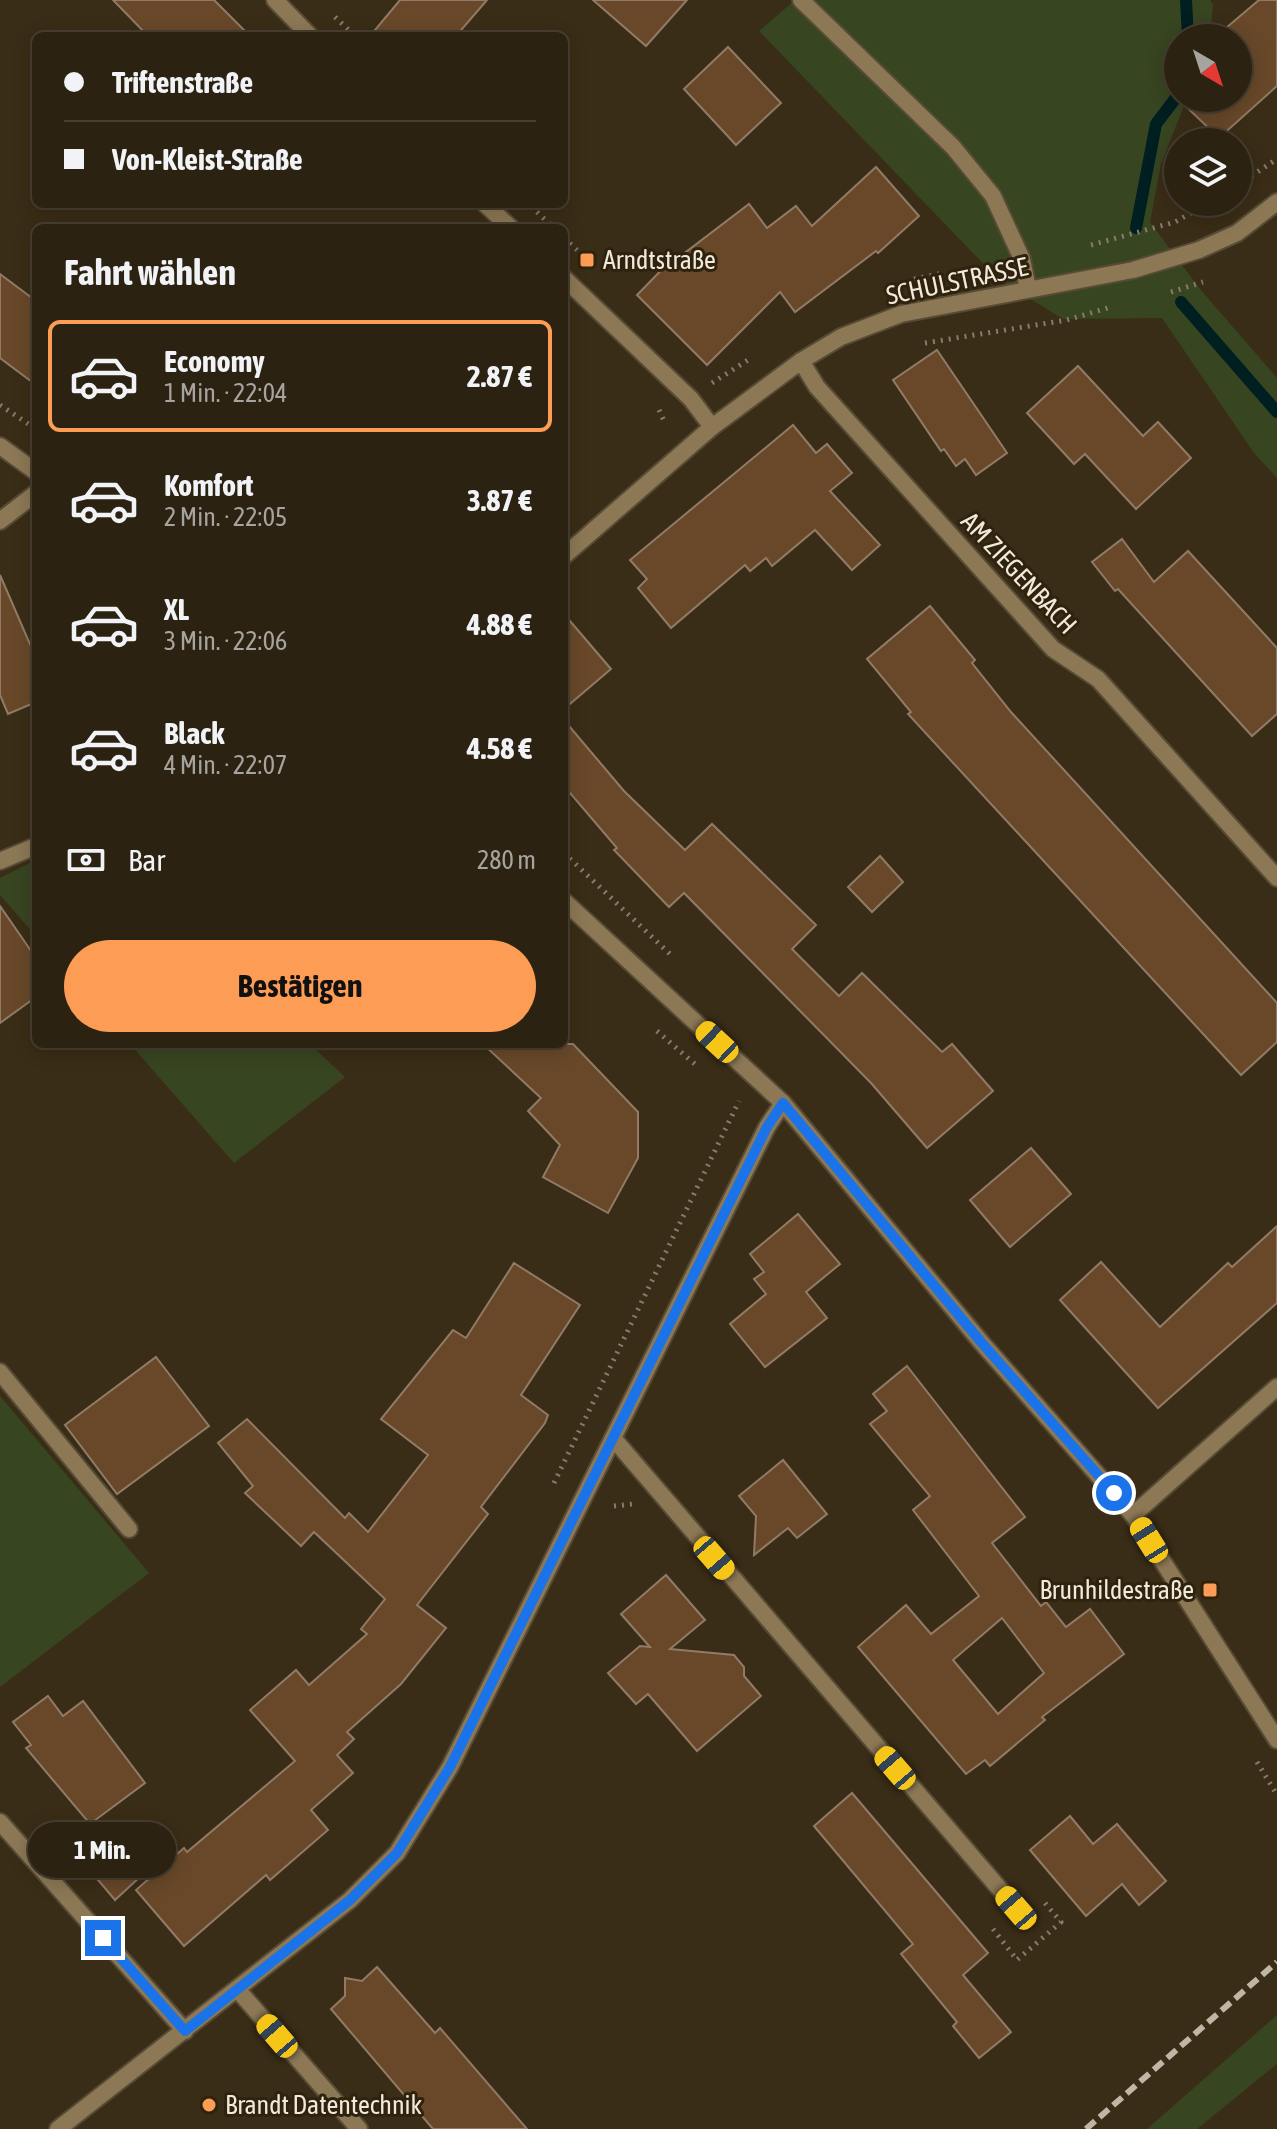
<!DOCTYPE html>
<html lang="de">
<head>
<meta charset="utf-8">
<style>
  body { margin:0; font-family:"Asap Condensed",sans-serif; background:#342a1a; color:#f1f3f6; height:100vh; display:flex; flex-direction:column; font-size:30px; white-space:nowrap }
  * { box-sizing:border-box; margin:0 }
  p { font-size:26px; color:#a6a49f }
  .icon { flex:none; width:44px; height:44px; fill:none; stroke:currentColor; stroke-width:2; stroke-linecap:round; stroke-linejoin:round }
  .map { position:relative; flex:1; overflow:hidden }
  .side { position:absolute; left:32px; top:224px; width:536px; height:824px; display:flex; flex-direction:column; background:#2c2211; border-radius:12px; box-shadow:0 4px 20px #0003,0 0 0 2px #483f31 }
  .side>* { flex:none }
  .hud { position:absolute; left:32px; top:32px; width:536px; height:176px; border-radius:12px; box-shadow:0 4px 20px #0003,0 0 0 2px #483f31; display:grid; align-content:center; height:176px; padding:0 32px; background:#2c2211 }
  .needle { width:52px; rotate:141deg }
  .controls { position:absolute; left:1164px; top:24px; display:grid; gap:16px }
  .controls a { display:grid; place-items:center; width:88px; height:88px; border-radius:50%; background:#2c2211; box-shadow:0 4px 20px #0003,0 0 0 2px #483f31; font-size:40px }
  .end { position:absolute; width:36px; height:36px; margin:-18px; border:10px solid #1a73e8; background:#fff; box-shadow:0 0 0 4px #fff }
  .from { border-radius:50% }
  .bubble { position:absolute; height:56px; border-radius:28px; background:#2c2211; box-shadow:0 4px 20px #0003,0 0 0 2px #483f31; font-size:26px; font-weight:700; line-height:56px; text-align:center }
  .car { position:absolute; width:24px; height:48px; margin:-24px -12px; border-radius:10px; box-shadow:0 0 6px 2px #0007; background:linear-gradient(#f5c518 24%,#345 0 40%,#f5c518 0 76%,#345 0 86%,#f5c518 0) }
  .hud b { display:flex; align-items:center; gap:28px; height:76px; font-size:30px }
  .hud b+b { border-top:2px solid #483f31 }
  .hud i { width:20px; height:20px; background:#f1f3f6 }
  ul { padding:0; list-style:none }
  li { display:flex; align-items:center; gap:24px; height:112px; margin:0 16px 12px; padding:0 16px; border:4px solid transparent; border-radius:12px }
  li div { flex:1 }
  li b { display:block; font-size:30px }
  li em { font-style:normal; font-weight:700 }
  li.active { border-color:#fd9c55 }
  li>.icon { width:72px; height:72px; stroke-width:1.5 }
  h2 { padding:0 32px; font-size:36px; line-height:96px }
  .pay { display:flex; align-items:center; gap:20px; height:88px; padding:0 32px; font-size:30px }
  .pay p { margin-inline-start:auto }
  .cta { display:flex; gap:16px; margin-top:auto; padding:16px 32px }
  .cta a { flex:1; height:92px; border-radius:48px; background:#fd9c55; color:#111; font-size:32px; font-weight:700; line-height:92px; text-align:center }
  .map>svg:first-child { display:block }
</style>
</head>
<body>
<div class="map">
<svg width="1277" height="2129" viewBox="0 0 1277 2129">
  <rect width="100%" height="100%" fill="#3a2d17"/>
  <g fill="#384521">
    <path d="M795,0H1210L1213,5L1210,38H1178V98H1187L1161,164L1150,222L1200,289L1277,378V478L1254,453L1162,318L1063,319L998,279L759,31Z"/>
    <path d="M36,860V936L0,895V878Z"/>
    <path d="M130,1044H310L345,1077L234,1163Z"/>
    <path d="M0,1396L149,1573L0,1687Z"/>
    <path d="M1277,2015V2064L1197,2129H1147Z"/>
  </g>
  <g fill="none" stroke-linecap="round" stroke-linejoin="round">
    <g stroke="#001f20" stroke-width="12">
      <path d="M1186,0L1188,38"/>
      <path d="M1136,228L1156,124L1178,95"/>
      <path d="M1181,302L1277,412"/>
    </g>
  </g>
  <g fill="#684829" stroke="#917b67" stroke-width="2" fill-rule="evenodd">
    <path d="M113,0H214L250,36H148Z"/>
    <path d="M400,0H487L456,36H370Z"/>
    <path d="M593,0H687L646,46Z"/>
    <path d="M1259,0H1277V86L1219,138L1177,98H1238V38H1225L1220,33Z"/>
    <path d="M728,47L781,103L736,145L684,89Z"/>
    <path d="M876,167L919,216L878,253L876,251L795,312L780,292L707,365L637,295L675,256L678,258L749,204L767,228L796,206L812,226Z"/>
    <path d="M0,274L36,301V385L0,358Z"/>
    <path d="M937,350L1007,453L976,475L965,459L956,466L944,449L941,451L893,380Z"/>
    <path d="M1078,366L1143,436L1158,422L1191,458L1136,509L1085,454L1074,464L1027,413Z"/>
    <path d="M793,425L816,453L827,444L852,473L830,491L880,545L852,570L815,530L772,566L766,558L750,571L745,565L671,628L638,588L647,579L630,560Z"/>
    <path d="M1122,539L1154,582L1188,551L1277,648V714L1252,736L1118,589L1115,591L1092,562Z"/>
    <path d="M0,575L36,658V702L8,714L0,695Z"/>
    <path d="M930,606L975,660L972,663L1011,712L1277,1003V1042L1241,1075L908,714L911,712L867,659Z"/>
    <path d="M564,614L611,669L564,709Z"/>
    <path d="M564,720L624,791L685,850L712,824L816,925L792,949L839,996L862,973L942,1052L952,1044L993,1091L927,1148L871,1083L684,893L669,907L614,850L617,848L564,786Z"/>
    <path d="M880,856L903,882L872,912L848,887Z"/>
    <path d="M0,906L36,958V997L0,1023Z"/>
    <path d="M483,1044H573L638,1112V1158L608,1213L543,1177L560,1145L528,1111L541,1098Z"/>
    <path d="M1031,1148L1071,1194L1010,1247L970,1200Z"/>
    <path d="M798,1214L840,1264L806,1292L827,1318L765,1367L730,1324L766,1294L754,1279L764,1272L750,1254Z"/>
    <path d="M1277,1226V1303L1158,1408L1060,1300L1101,1262L1160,1327L1228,1263L1232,1267Z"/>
    <path d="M514,1263L580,1305L521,1395L548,1415L545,1423L481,1507L488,1514L417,1605L446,1628L401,1684L347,1732L354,1739L337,1755L353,1773L311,1810L328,1830L270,1880L266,1875L184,1946L136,1890L184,1848L187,1852L295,1761L250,1710L296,1670L309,1685L367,1634L361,1629L385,1599L314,1532L301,1546L245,1493L253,1486L218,1443L247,1419L345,1518L349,1513L368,1532L428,1455L381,1419L453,1330L466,1338Z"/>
    <path d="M156,1357L209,1426L117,1494L65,1425Z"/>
    <path d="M907,1366L1025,1517L992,1543L1041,1606L1046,1602L1066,1627L1090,1609L1124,1654L1042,1717L1045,1720L990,1766L985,1760L966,1774L858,1647L906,1605L931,1634L979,1596L913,1510L930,1496L870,1424L887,1411L873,1394ZM1002,1618L1044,1673L998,1714L953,1660Z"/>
    <path d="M783,1460L827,1514L797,1538L788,1528L754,1555L756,1516L739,1496Z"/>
    <path d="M666,1575L705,1620L670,1649L734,1655L744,1667V1676L761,1696L697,1751L648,1694L636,1704L608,1673L640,1646L650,1647L621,1614Z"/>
    <path d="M48,1696L63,1716L83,1701L145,1783L90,1824L26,1748L31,1745L13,1722Z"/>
    <path d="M852,1793L988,1953L963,1975L1011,2032L979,2058L953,2026L957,2022L901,1954L913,1944L814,1826Z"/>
    <path d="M1070,1816L1093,1844L1117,1824L1166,1881L1139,1905L1122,1884L1086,1916L1030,1850Z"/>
    <path d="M118,1852L141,1876L115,1900L93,1874Z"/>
    <path d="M377,1967L435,2033L440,2028L527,2129H433L331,2009L345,1996V1978L362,1981Z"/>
  </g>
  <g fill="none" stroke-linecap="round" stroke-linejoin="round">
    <g stroke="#574b36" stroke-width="20">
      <g id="service">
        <path d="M801,0L953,147L993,196L1022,259L1028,289"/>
        <path d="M0,521L36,493"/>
        <path d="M0,1372L129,1529"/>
      </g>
    </g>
    <g stroke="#574b36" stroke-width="20">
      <g id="minor">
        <path d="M275,0L310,36"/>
        <path d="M485,204L511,228"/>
        <path d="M564,278L691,399L712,427"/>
        <path d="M801,361L817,387L1053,649L1098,679L1277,878"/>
        <path d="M0,446L36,472"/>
        <path d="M564,556L712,427L801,361L841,337L901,314L1133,270L1199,250L1237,233L1277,202"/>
        <path d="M0,861L36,846"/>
        <path d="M564,901L783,1103L981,1342L1133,1515L1277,1740"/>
        <path d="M613,1438L1016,1908"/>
        <path d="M1133,1515L1277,1387"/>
        <path d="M0,1822L185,2031"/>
        <path d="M237,1989L359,2129"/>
        <path d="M58,2129L350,1900L397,1853L450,1767L767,1127L783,1103"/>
      </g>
    </g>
    <g stroke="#877c6a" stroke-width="5" stroke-dasharray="2 6" stroke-linecap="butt">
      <path d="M335,17L355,36"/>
      <path d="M1238,185L1277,159"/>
      <path d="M537,212L554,228"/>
      <path d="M564,238L577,250"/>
      <path d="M1091,245L1175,222L1210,202"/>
      <path d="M914,279L943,273"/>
      <path d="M1171,292L1203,282"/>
      <path d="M925,343L1067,320L1111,307"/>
      <path d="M712,383L748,360"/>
      <path d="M0,405L36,429"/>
      <path d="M659,410L665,423"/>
      <path d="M564,853L673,957"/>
      <path d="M657,1031L697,1066"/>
      <path d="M554,1483L739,1101"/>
      <path d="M614,1506L633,1504"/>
      <path d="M1257,1762L1277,1795"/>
      <path d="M993,1929L1017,1960L1061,1922L1045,1903"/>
    </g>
    <use href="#service" stroke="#8c7855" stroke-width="16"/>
    <use href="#minor" stroke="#8c7855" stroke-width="16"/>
    <path stroke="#c0b6a6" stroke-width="6" stroke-dasharray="12 6" stroke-linecap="butt" d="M1086,2129L1277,1962"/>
  </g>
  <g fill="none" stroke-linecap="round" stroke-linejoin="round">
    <path stroke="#1a73e8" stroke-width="10" d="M103,1938L185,2031L350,1900L397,1853L450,1767L767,1127L783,1103L981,1342L1114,1493"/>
  </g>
  <g fill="#fd9c55" stroke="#30230d" stroke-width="3">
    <rect x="579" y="252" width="16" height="16" rx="4"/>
    <rect x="1202" y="1582" width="16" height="16" rx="4"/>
    <circle cx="209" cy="2105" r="8"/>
  </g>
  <g text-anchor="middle" stroke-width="6" stroke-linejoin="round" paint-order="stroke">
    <g font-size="26" fill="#f1e9db" stroke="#30230d" text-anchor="start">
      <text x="603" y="269">Arndtstraße</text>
      <text x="1194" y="1599" text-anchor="end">Brunhildestraße</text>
      <text x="225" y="2114">Brandt Datentechnik</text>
    </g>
    <g font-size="26" fill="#f1e9db" stroke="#30230d">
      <text transform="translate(957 281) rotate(-12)" y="9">SCHULSTRASSE</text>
      <text transform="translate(1019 573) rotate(47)" y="9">AM ZIEGENBACH</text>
    </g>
  </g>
</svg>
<div class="controls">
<a><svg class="needle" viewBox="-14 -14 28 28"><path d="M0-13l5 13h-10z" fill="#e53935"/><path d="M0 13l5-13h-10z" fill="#a6a49f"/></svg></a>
<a><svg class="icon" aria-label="layers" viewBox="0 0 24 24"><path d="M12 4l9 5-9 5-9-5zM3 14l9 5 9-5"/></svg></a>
</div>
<i class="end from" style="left:1114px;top:1493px"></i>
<i class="end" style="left:103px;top:1938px"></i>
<div class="bubble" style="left:28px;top:1822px;width:148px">1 Min.</div>
<i class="car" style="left:717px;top:1042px;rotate:313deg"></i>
<i class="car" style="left:1149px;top:1540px;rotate:328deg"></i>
<i class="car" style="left:714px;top:1558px;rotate:139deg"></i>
<i class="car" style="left:895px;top:1768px;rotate:319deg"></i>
<i class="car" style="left:1016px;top:1908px;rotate:319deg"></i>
<i class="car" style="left:277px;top:2036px;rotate:319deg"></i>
<div class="hud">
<b><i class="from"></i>Triftenstraße</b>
<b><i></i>Von-Kleist-Straße</b>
</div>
<section class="side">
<h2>Fahrt wählen</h2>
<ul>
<li class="active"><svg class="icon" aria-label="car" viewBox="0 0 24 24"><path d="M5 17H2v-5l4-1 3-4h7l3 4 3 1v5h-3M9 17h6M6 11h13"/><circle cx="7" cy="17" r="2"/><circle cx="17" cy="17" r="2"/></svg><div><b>Economy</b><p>1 Min. · 22:04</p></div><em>2.87 €</em></li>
<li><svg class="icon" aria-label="car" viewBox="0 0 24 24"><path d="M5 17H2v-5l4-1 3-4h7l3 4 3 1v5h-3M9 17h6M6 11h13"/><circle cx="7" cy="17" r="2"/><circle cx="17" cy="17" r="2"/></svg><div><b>Komfort</b><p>2 Min. · 22:05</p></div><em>3.87 €</em></li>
<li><svg class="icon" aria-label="car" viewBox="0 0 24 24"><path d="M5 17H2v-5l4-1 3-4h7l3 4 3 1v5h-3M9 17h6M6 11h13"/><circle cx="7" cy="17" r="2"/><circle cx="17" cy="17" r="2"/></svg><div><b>XL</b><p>3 Min. · 22:06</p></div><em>4.88 €</em></li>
<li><svg class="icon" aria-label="car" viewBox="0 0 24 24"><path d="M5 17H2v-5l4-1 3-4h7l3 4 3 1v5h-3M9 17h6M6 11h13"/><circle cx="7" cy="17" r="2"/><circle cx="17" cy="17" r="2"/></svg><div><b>Black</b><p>4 Min. · 22:07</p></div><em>4.58 €</em></li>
</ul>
<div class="pay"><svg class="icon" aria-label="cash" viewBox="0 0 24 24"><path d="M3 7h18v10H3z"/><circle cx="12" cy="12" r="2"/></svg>Bar<p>280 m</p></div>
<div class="cta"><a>Bestätigen</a></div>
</section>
</div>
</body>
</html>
